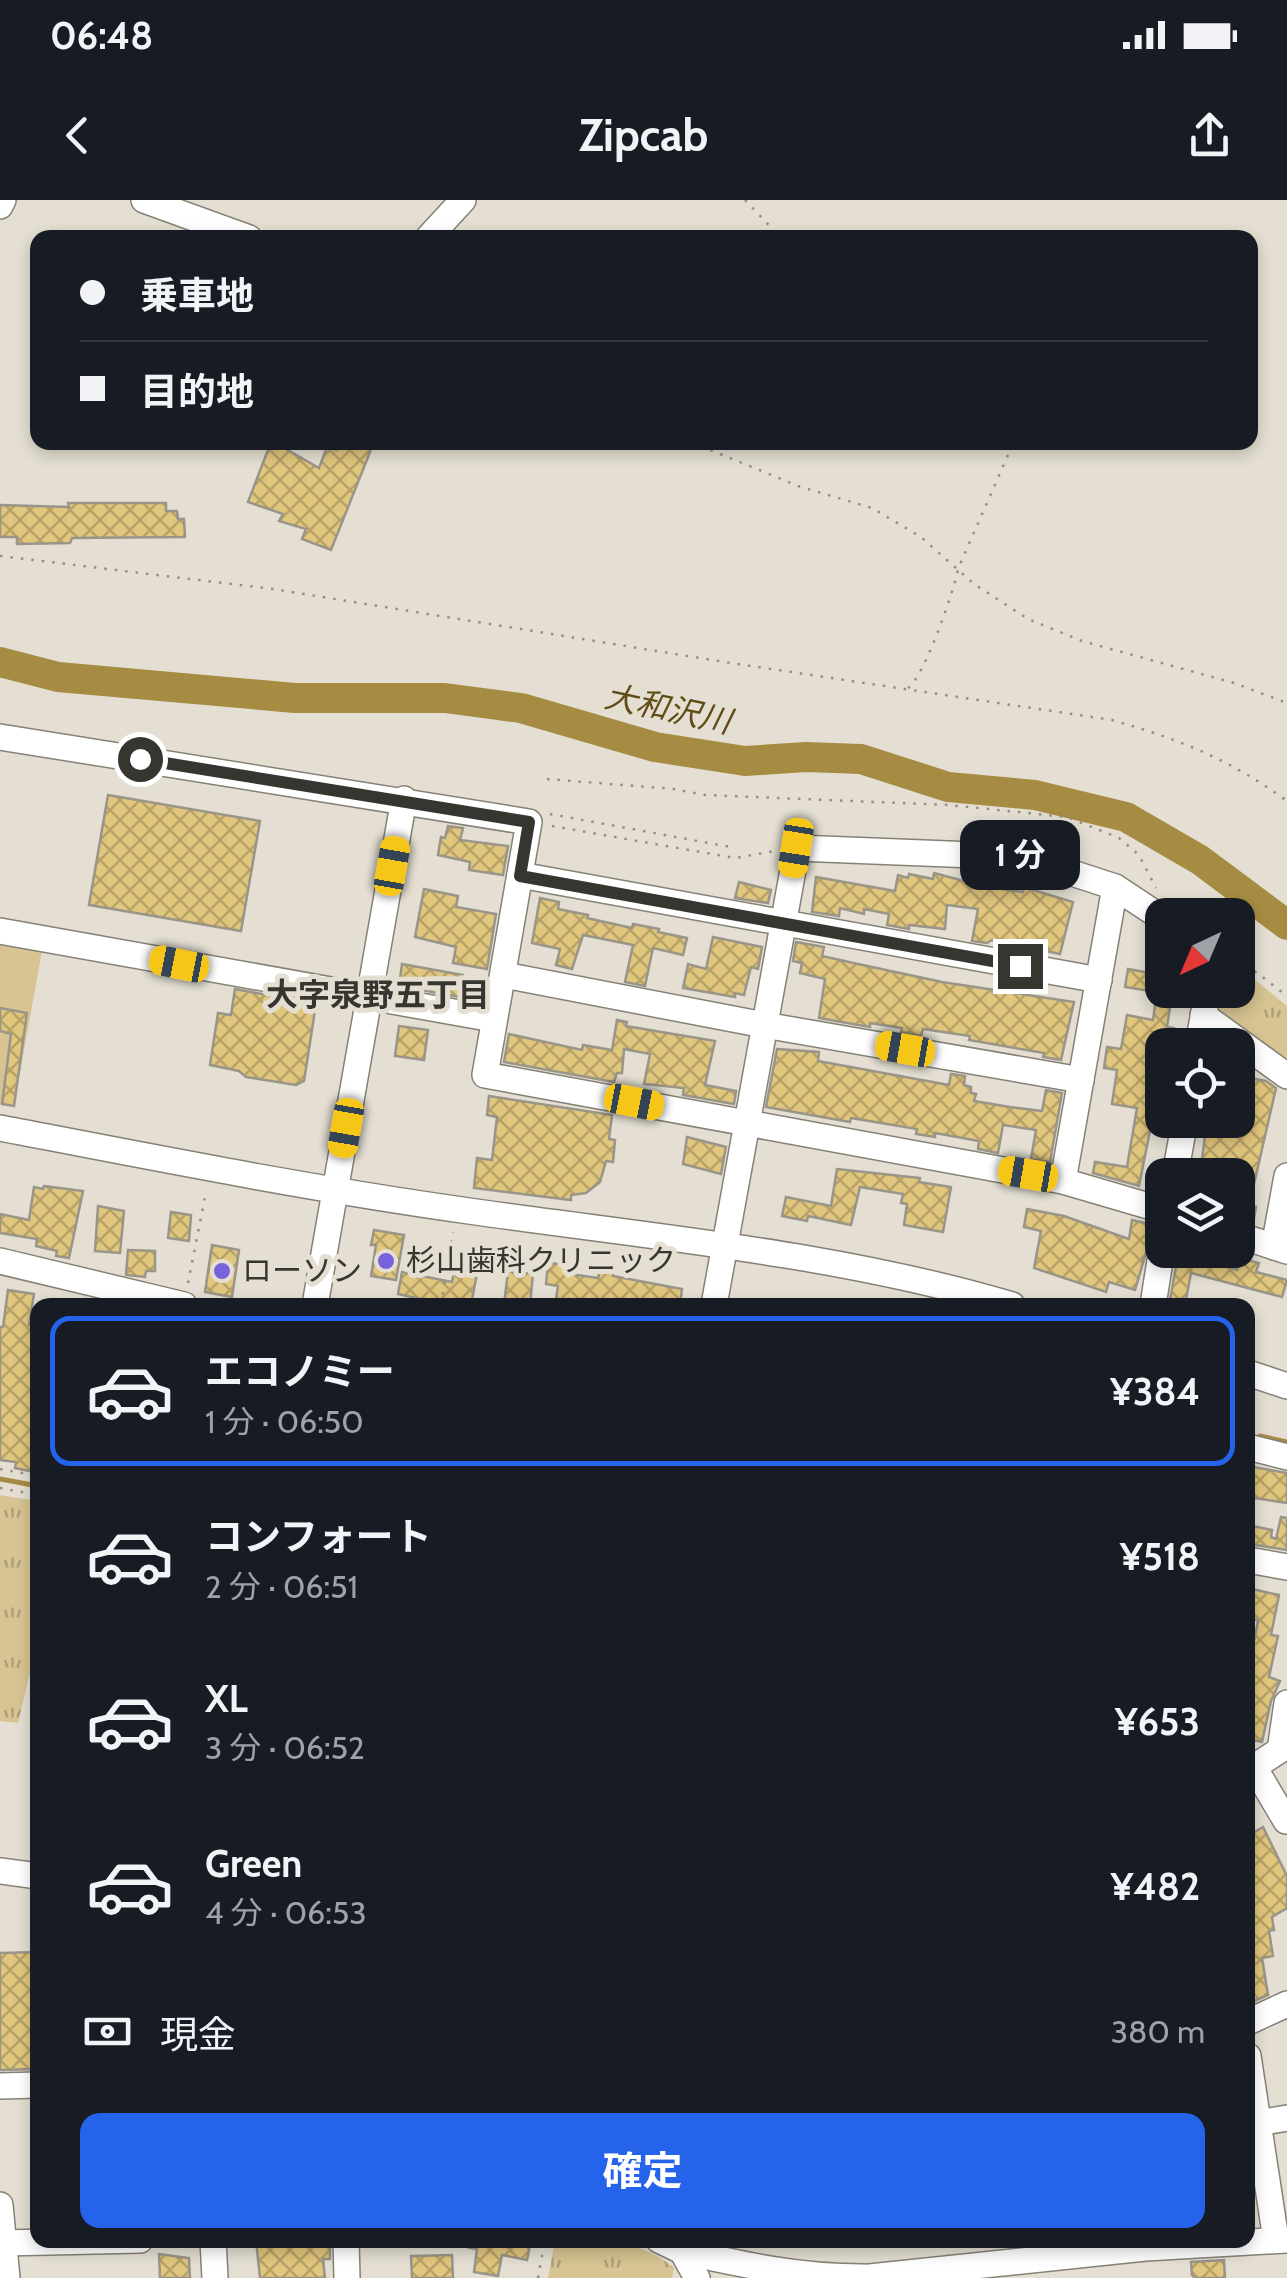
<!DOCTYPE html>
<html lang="ja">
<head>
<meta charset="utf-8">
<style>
  body { margin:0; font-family:Cabin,"Noto Sans JP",sans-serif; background:#242831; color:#f1f3f6; height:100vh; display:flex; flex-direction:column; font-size:38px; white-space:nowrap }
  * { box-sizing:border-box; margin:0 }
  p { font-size:32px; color:#9ea1a6 }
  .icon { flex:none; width:55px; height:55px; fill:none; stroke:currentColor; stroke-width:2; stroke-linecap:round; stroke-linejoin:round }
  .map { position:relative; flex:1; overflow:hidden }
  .side { position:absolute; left:30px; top:1098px; width:1225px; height:950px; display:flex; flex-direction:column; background:#171b24; border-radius:20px; box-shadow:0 5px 15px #0003 }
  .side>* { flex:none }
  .banner { position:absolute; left:30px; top:30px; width:1228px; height:220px; border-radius:20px; box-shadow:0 5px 15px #0003; display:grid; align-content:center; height:220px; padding:0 50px; background:#171b24 }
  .needle { width:65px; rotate:224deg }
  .controls { position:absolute; left:1145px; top:698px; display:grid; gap:20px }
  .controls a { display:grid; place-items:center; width:110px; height:110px; border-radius:20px; background:#171b24; box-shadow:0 5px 15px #0003; font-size:50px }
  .end { position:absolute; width:45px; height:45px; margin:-22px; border:12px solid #373530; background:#fff; box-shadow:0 0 0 5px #fff }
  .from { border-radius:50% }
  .bubble { position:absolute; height:70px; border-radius:20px; background:#171b24; box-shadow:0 5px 15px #0003; font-size:32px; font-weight:700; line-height:70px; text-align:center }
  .car { position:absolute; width:30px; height:60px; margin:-30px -15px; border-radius:12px; box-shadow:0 0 8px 2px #0007; background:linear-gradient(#f5c518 24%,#345 0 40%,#f5c518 0 76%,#345 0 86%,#f5c518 0) }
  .banner b { display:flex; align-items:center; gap:35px; height:95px; font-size:38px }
  .banner b+b { border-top:2px solid #363941 }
  .banner i { width:25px; height:25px; background:#f1f3f6 }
  ul { padding:18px 0 0; list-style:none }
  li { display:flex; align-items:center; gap:30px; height:150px; margin:0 20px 15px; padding:0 30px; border:5px solid transparent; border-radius:20px }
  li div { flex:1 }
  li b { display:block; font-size:38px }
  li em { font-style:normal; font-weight:700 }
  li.active { border-color:#2563eb }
  li>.icon { width:90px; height:90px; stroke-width:1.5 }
  .pay { display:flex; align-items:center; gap:25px; height:110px; padding:0 50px; font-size:38px }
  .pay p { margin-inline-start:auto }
  .button { display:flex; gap:20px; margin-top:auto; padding:20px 50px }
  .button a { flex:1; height:115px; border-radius:20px; background:#2563eb; color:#fff; font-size:40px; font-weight:700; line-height:115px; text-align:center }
  .status { display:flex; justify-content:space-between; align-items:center; height:70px; padding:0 50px; background:#171b24; direction:ltr }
  .status svg { height:28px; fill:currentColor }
  header { display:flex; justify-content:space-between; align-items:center; height:130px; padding:0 50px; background:#171b24; font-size:45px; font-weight:700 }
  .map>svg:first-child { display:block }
</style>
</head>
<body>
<div class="status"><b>06:48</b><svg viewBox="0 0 49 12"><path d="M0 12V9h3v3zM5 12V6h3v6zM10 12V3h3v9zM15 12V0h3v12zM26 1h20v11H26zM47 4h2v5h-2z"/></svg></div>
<header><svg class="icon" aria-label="back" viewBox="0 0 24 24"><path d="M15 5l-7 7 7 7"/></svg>Zipcab<svg class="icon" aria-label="share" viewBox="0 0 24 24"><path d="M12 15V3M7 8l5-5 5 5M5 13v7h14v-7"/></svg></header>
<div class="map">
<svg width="1287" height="2078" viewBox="0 0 1287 2078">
  <defs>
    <pattern id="park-tufts" width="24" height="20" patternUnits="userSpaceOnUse" patternTransform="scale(2.5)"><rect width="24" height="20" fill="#d7c492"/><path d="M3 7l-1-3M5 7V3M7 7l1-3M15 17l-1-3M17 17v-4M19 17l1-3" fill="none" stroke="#afa078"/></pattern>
    <pattern id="building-cross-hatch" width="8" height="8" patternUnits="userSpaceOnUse" patternTransform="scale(2.5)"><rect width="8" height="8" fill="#e1c67d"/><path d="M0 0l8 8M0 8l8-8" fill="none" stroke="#b7a267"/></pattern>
  </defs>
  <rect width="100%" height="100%" fill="#e4dfd2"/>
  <path fill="#d7c492" d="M0,743L42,751L14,906L0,904Z"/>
  <g fill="url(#park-tufts)">
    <path d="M1238,766L1287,806V864L1213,810L1217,790H1238Z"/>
    <path d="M0,1295L37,1301V1451H35L18,1523L0,1521Z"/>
    <path d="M555,2040C598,2040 639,2038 674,2068L672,2078H548Z"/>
  </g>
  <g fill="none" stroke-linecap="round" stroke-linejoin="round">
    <g stroke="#a68c43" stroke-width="5">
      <path d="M1260,1236L1287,1242"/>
      <path d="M0,1279L38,1286"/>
    </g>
    <path stroke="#a68c43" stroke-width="30" d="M0,462L58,477L295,498H445L521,508L655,547L745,561L806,557L861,559L948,587L1035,595L1126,617L1200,660L1287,725"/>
  </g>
  <g fill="url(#building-cross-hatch)" stroke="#9a9589" stroke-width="2.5">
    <path d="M271,242H288L286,249L319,268L327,247L337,250L341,242H374L331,350L302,339L306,329L279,321L283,314L248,302Z"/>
    <path d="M68,303H166V311H177L178,319H184L185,337L72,338L70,343L17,344V337H0V305L69,307Z"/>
    <path d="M108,595L260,621L241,731L89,705Z"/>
    <path d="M448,626L463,628L460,640L508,646L503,675L469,670L470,662L438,655L441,637L445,638Z"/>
    <path d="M934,673L987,687L1023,692L1024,687L1073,702L1060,754L992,740L987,743L972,741L978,709L947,705L945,729L909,725V729L887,725L889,714L864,709V714L840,708L839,716L812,712L816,677L895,691L898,675L908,678L909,674L933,679Z"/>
    <path d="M739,682L771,690L768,703L735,698Z"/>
    <path d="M424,689L458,696L456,707L496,714L487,769L453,763L456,747L415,737Z"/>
    <path d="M540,698L559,702L558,709L588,715L587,718L632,728L633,724L659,729L658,732L687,738L683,755L653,748L645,786L625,782L633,745L583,735L572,769L556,765L560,749L532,743Z"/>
    <path d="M713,737L762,747L758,769L751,767L744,795L735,793V797L683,788L688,764L706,769Z"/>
    <path d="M796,742L824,747L822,756L858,764L942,782L1074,802L1061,860L1043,857L1044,853L969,840L970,836L923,829L921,836L901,832L902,828L870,823V827L819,818L825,779L800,773L802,763L793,761Z"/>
    <path d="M402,764L463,775L460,797L399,786Z"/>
    <path d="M1128,769L1162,775V793L1172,795L1167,827L1174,828L1172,845H1162L1156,902H1161L1158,922L1152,921L1139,986L1093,973L1095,962L1127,967L1137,908L1112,904L1117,870L1104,868L1107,847L1121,849L1127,815L1153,820L1157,792L1125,787Z"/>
    <path d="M235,789L316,804L304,881L296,885L246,877L239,871L210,865L218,813L231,815Z"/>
    <path d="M0,808L27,813L14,906L2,904L11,834L0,831Z"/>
    <path d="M617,820L627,822L626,826L715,841L705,885L736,891L734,904L683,895L684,888L644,884L650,854L624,849L622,873H617L614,882L504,862L509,834L582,850L583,845L612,850Z"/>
    <path d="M399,826L428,830L424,860L395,856Z"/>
    <path d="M777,849L819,852L818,861L949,885L951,874L965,876L964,885L971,887V893L976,894L974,901L1010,907L1042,911L1046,890L1062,893L1050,962L1031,959L1036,930L1003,925L998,953L978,949L979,941L935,933V937L916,934L917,929L851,918L850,922L766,907Z"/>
    <path d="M1238,876L1266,881L1276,888L1249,1006L1256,1007L1253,1023L1238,1019V975H1200L1207,920H1238Z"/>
    <path d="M489,896L612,915L609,939L615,940L613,962L606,961L600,982L586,993L571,995V1000L474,988L477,958L492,960L497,917L487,915Z"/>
    <path d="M687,937L726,947L721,974L683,964Z"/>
    <path d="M837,969L920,978L919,982L951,987L943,1032L904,1025L907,1004L901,1003L903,994L860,987L851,1025L808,1016L807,1021L782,1016L786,997L831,1006Z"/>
    <path d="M44,986L83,991L69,1058L56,1056L57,1051L36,1046L37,1039L0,1033V1014L29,1020L34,987L43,989Z"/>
    <path d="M98,1006L124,1011L120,1053L95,1051Z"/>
    <path d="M1027,1009L1064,1016L1129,1039L1132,1020L1154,1025L1135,1090L1109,1082L1106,1092L1034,1068L1041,1031L1024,1027Z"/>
    <path d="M171,1012L191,1015L189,1041L168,1038Z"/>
    <path d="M374,1030L404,1035L396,1080L371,1076L376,1045H371Z"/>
    <path d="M212,1045L239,1050L232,1097L205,1092Z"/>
    <path d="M128,1050L155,1051V1071H146L145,1077L126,1075Z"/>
    <path d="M1179,1050H1201L1198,1057L1237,1070L1240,1058L1259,1063L1256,1072L1287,1080L1282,1097L1191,1073L1185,1105H1169Z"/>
    <path d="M457,1058L479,1063L471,1105H448L398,1094L402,1072L452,1082Z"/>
    <path d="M548,1063L572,1065L570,1074L598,1078L600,1070L613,1072V1076L682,1089L680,1105H610L569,1099L568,1105H555L558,1086L546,1084Z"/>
    <path d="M508,1071L533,1074L530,1105H504Z"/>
    <path d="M8,1090L34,1094L29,1125L38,1126V1263L34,1272L15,1268L16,1262L0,1260V1127H3Z"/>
    <path d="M1253,1267L1287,1273V1303L1248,1297Z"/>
    <path d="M1281,1317L1287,1318V1350L1249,1344L1253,1326L1272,1330L1271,1337L1276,1339Z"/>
    <path d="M1248,1388L1279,1395L1271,1435L1278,1436L1269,1477L1280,1481L1271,1501L1262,1542L1248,1539V1470L1258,1421L1248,1415Z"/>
    <path d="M1263,1627L1287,1676V1708L1272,1717L1274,1730L1269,1731L1273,1756L1262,1758L1268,1795L1250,1803L1248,1786V1636Z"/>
    <path d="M38,1752V1869L0,1870V1753Z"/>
    <path d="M256,2040H330V2059H323L325,2078H260Z"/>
    <path d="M471,2040L511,2043V2040H531L527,2060L502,2055L498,2076L474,2072L477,2049L469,2048Z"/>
    <path d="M159,2054L189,2058L190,2078H160Z"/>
    <path d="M452,2055L453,2078H412L411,2056Z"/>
    <path d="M1224,2060L1225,2078H1195L1192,2075L1191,2062Z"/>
  </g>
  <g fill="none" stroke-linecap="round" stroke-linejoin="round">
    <g stroke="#858175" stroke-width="28">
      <g id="minor">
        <path d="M144,0L249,38"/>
        <path d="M0,6L3,0"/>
        <path d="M428,38L463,0"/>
        <path d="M0,537L529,622L485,875L1063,981L1162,1010"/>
        <path d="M520,675L1099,780"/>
        <path d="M0,731L493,819"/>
        <path d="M504,775L764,825L1081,880"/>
        <path d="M1203,815L1287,876"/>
        <path d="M1198,845L1208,790"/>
        <path d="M0,928C156,958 312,989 469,1011C650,1037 837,1053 1012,1105"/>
        <path d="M1175,975L1185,920"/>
        <path d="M1063,981L1115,687"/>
        <path d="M1238,1035L1287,1051"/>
        <path d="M1274,1047L1287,976"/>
        <path d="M0,1061L184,1105"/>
        <path d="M315,1105L404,599"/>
        <path d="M714,1105L797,648L1023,657L1115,687L1162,718"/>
        <path d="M1153,1105L1162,1048"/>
        <path d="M1248,1173L1287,1186"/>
        <path d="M1248,1247L1287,1257"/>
        <path d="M1248,1360L1287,1367"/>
        <path d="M1248,1566L1254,1567L1280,1550L1287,1503"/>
        <path d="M1254,1567L1286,1621"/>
        <path d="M0,1671L38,1676"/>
        <path d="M1248,1822L1287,1804"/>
        <path d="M1248,1856L1276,2040"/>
        <path d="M0,1886L38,1885"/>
        <path d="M1258,1923L1287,1918"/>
        <path d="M0,2005L7,2078"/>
        <path d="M213,2040L215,2078"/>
        <path d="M346,2040L347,2078"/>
        <path d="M659,2040L682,2051L697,2078"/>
        <path d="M3,2043L140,2040"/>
        <path d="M682,2051C743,2065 800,2077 863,2077"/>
        <path d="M860,2078L1145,2048L1287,2040"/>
      </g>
    </g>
    <g stroke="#928f86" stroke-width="2.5" stroke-dasharray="2.5 8" stroke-linecap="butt">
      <path d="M745,0L781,38"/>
      <path d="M691,242L798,286L872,308L921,337L974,384L1028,419L1082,441L1234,483L1287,503"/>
      <path d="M0,356L273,389L731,463L1112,520C1181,540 1229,559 1287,601"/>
      <path d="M908,488C924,477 954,391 958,369L1008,255L1005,242"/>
      <path d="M547,579L674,589L705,595L949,605L1067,617L1119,638L1139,655L1156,688"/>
      <path d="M550,614L736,648"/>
      <path d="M552,626L735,658L775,651"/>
      <path d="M1238,758L1287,796"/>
      <path d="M188,1083L206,992"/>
      <path d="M441,1105L453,1032"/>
      <path d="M0,1269L38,1276"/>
      <path d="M0,1288L38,1295"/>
      <path d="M538,2078L545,2040"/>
    </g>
    <use href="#minor" stroke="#fff" stroke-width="25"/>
  </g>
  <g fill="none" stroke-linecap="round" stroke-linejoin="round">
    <path stroke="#373530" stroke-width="12" d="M140,559L529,622L520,676L1020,766"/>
  </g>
  <g fill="#7a61dc" stroke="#e4dfd2" stroke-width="4">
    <circle cx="386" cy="1061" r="10"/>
    <circle cx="222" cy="1071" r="10"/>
  </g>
  <g text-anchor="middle" stroke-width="10" stroke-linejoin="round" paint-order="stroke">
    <g font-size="30" fill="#373530" stroke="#e4dfd2" text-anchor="start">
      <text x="406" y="1071">杉山歯科クリニック</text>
      <text x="242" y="1081">ローソン</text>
    </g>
    <g font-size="32" font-style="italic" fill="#604d15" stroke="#e4dfd2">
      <text transform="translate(668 509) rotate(12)" y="11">大和沢川</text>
    </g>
    <g font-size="32" font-weight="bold" fill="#373530" stroke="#e4dfd2">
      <text x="378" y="806">大字泉野五丁目</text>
    </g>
  </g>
</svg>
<div class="controls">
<a><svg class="needle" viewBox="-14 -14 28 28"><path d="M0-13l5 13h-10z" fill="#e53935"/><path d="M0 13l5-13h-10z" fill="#9ea1a6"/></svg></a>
<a><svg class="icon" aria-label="locate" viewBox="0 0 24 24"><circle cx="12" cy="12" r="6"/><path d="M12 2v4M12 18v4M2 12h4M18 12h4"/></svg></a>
<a><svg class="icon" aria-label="layers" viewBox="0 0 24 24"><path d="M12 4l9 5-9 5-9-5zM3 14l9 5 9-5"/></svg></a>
</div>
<i class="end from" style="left:140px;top:559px"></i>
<i class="end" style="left:1020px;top:766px"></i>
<div class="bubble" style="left:960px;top:620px;width:120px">1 分</div>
<i class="car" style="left:796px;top:648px;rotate:189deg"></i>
<i class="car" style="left:392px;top:666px;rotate:10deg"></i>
<i class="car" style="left:179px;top:764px;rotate:281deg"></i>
<i class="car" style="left:905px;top:849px;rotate:280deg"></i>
<i class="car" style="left:634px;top:902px;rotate:101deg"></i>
<i class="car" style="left:346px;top:928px;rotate:190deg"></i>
<i class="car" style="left:1028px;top:974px;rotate:280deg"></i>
<div class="banner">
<b><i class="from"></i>乗車地</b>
<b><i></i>目的地</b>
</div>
<section class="side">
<ul>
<li class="active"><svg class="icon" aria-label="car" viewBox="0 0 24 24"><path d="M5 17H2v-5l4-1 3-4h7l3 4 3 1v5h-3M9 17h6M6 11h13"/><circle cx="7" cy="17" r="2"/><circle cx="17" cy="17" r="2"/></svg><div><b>エコノミー</b><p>1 分 · 06:50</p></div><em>¥384</em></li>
<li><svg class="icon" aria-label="car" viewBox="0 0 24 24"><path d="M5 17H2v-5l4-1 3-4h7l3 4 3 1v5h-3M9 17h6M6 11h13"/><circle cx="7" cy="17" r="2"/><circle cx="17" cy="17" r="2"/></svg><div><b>コンフォート</b><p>2 分 · 06:51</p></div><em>¥518</em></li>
<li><svg class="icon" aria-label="car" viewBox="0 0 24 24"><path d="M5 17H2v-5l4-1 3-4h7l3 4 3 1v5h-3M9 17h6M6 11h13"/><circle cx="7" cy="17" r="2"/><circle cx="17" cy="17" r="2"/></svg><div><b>XL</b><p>3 分 · 06:52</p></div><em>¥653</em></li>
<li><svg class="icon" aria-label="car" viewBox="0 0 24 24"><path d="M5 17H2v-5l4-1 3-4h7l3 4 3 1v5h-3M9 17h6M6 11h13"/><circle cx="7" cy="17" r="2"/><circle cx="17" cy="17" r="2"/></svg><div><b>Green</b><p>4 分 · 06:53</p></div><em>¥482</em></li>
</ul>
<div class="pay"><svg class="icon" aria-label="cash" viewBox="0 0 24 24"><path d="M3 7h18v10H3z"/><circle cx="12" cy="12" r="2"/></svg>現金<p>380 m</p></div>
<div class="button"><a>確定</a></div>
</section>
</div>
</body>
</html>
